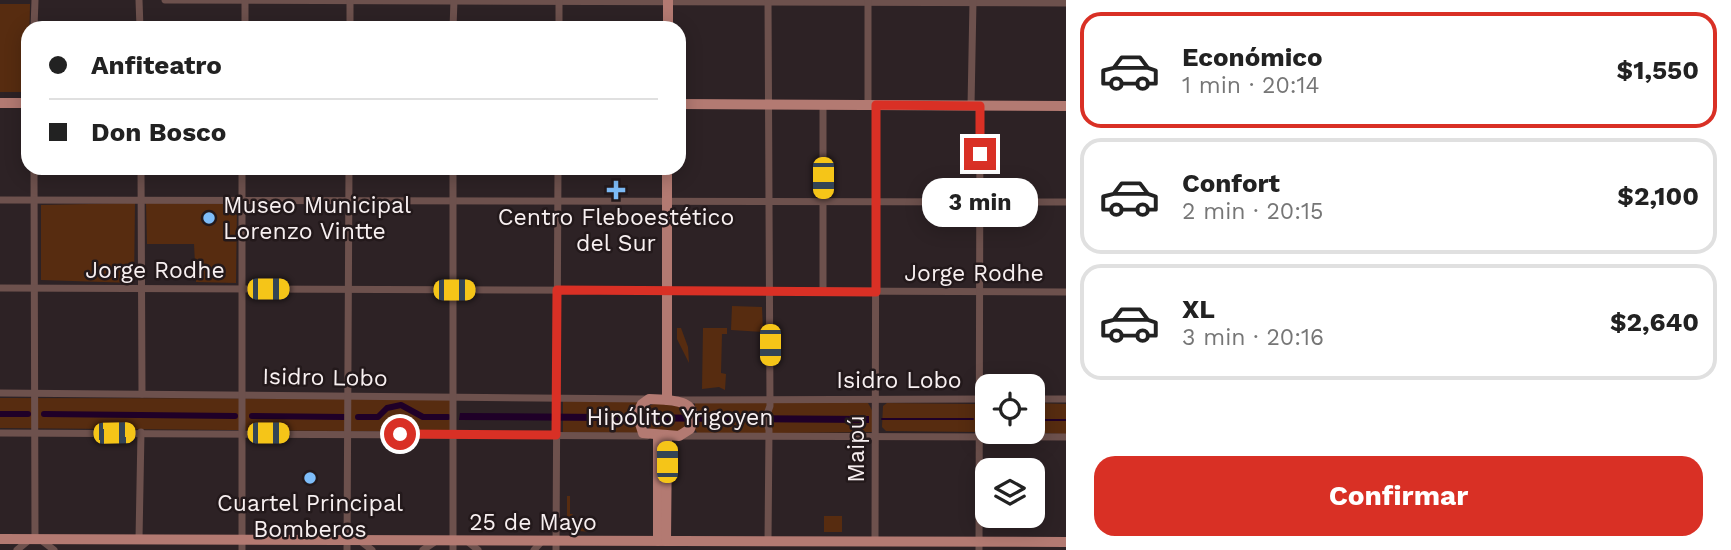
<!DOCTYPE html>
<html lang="es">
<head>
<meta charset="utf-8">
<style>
  body { margin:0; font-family:"Work Sans",sans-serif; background:#f2f2f2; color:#222; height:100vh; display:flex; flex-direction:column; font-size:26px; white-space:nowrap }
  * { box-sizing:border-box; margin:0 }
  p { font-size:23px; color:#767676 }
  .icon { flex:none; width:38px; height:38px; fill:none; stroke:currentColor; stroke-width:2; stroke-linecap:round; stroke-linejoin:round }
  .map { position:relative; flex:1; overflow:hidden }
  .panel { display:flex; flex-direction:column; background:#fff; width:665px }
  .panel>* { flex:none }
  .guide { position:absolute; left:21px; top:21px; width:665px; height:154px; border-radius:21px; box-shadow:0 4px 18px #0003; display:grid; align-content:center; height:154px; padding:0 28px; background:#fff }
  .tools { position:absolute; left:975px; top:374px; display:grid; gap:14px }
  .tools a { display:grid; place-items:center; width:70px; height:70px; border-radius:14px; background:#fff; box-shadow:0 4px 18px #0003; font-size:35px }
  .end { position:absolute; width:32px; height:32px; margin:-16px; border:9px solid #d93025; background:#fff; box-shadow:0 0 0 4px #fff }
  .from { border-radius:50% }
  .bubble { position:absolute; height:49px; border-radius:21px; background:#fff; box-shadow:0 4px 18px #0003; font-size:23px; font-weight:700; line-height:49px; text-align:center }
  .car { position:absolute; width:21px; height:42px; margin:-21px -10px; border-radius:9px; box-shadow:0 0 5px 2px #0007; background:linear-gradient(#f5c518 24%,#345 0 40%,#f5c518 0 76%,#345 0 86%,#f5c518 0) }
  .guide b { display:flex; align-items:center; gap:24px; height:66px; font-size:26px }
  .guide b+b { border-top:2px solid #e0e0e0 }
  .guide i { width:18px; height:18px; background:#222 }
  ul { padding:12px 0 0; list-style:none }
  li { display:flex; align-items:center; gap:21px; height:116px; margin:0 14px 10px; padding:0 14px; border:4px solid #e0e0e0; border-radius:21px }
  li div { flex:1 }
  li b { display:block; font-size:26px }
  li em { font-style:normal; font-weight:700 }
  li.current { border-color:#d93025 }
  li>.icon { width:63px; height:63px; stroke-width:1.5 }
  .button { display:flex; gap:14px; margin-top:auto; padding:14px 28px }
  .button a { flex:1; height:80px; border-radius:21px; background:#d93025; color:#fff; font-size:28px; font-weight:700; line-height:80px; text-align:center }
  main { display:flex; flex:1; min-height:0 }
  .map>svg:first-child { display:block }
</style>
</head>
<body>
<main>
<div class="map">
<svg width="1066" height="550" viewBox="0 0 1066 550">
  <rect width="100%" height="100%" fill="#2d2225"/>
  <g fill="#572c10">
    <path d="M0,4H30L28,92H0Z"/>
    <path d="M135,203L134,283L41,280V205Z"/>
    <path d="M146,203L237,204L236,283L196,282L194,244H147Z"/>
    <path d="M732,306L762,307L763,332L731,330Z"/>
    <path d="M677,328H681L688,347L689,363L677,339Z"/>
    <path d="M703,328H727V334H722L721,373L726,374L725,390L719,387L702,389Z"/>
    <path d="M0,398L454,399L451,432L0,428Z"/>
    <path d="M563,401H639L638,433L563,432Z"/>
    <path d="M656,403L683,407C688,416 689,425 681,432L650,430L644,414L649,406Z"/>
    <path d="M695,403H868L873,412V432L698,434L694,428Z"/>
    <path d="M887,403L975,404L977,432L886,431L882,427L883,406Z"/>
    <path d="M1033,403L1066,404V434L1011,432H1032Z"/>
    <path d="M567,496H570V514H573L567,522L573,528H591V532L567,530Z"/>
    <rect x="824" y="516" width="18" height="16"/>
  </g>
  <path fill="#1f0028" d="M460,413L869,416V423L459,420Z"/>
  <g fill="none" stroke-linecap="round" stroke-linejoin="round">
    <g stroke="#1f0028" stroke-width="2">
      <path d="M882,419H973"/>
      <path d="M985,420H987"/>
      <path d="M1032,420H1066"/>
    </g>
    <g stroke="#1f0028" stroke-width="6">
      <path d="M0,414H28"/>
      <path d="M44,414L235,416"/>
      <path d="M252,416L344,417"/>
      <path d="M358,417H378L387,408L401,405L423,417H448"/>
    </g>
    <g stroke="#6d514d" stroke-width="7">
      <path d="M139,0L140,28"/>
      <path d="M165,0L1066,3"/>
      <path d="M768,0L770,406L766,417L769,430L768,541"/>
      <path d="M34,28L35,0"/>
      <path d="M245,28V0"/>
      <path d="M350,28V0"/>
      <path d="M453,28L454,0"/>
      <path d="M559,28V1"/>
      <path d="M823,105V291"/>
      <path d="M868,105V0"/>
      <path d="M971,106L973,1"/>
      <path d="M34,168L35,539"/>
      <path d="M141,168L142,394"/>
      <path d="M0,200L1066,202"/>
      <path d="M0,288L1066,292"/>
      <path d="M0,393L648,399"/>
      <path d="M1032,399H1066"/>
      <path d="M679,400L987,399"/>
      <path d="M0,433L647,436"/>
      <path d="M680,436L1066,437"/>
      <path d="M139,539L141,432"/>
      <path d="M41,540L54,550"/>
      <path d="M359,540L372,550"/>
      <path d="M467,541L478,550"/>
      <path d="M875,541L876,105"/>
      <path d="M17,550L29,540"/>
      <path d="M242,550V168"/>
      <path d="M347,550L349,168"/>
      <path d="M423,550L436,541"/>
      <path d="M453,550V168"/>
      <path d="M534,550L542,541"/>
      <path d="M556,550L558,168"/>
      <path d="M979,550L980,106"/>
    </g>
    <g stroke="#b37a72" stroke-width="10">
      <path d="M668,28V0"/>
      <path d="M0,103H28"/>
      <path d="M679,104L1066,106"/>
      <path d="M649,399C669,400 703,398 690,429L679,436L643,433L637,414L642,404Z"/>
      <path d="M667,400V168"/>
      <path d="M0,539L1066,542"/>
      <path d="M658,541V436"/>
      <path d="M666,541L667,436"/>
    </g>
  </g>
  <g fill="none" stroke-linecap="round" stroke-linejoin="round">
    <path stroke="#d93025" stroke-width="9" d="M400,434L556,435L557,290L876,292V105L980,106V154"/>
  </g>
  <g fill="#7ebdf9" stroke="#23191b" stroke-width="2.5">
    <path d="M612.5 179.5h7v7h7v7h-7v7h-7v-7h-7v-7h7z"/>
    <circle cx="209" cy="218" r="7"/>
    <circle cx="310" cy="478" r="7"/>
  </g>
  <g text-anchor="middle" stroke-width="5" stroke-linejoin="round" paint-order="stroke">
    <g font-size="23" fill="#f8f0f1" stroke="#23191b">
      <text x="223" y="213" text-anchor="start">Museo Municipal<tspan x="223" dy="26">Lorenzo Vintte</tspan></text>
      <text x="616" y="225">Centro Fleboestético<tspan x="616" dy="26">del Sur</tspan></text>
      <text x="310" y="511">Cuartel Principal<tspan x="310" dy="26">Bomberos</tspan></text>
    </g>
    <g font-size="23" fill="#f8f0f1" stroke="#23191b">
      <text x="155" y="278">Jorge Rodhe</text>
      <text x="974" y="281">Jorge Rodhe</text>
      <text transform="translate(325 377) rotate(1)" y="8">Isidro Lobo</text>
      <text x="899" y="388">Isidro Lobo</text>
      <text x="680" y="425">Hipólito Yrigoyen</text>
      <text transform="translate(856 449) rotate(-90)" y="8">Maipú</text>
      <text x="533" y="530">25 de Mayo</text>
    </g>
  </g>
</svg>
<div class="tools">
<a><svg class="icon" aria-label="locate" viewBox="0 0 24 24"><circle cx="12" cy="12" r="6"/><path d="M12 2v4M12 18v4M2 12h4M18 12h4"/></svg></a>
<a><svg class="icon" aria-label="layers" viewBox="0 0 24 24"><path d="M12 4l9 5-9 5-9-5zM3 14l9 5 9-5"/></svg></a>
</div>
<i class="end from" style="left:400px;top:434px"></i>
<i class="end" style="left:980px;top:154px"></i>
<div class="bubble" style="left:922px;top:178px;width:116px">3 min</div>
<i class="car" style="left:823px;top:178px;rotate:180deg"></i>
<i class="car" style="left:268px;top:289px;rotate:90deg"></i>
<i class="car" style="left:454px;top:290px;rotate:90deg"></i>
<i class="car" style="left:770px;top:345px;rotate:180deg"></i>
<i class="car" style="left:114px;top:433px;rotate:89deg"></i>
<i class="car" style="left:268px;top:433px;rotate:90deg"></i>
<i class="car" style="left:667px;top:462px;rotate:0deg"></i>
<div class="guide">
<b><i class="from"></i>Anfiteatro</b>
<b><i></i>Don Bosco</b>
</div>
</div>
<section class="panel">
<ul>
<li class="current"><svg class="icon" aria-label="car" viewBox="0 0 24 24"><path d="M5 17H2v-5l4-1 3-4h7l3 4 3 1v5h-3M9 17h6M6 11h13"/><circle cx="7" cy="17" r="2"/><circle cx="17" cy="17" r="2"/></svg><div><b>Económico</b><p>1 min · 20:14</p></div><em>$1,550</em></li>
<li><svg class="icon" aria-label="car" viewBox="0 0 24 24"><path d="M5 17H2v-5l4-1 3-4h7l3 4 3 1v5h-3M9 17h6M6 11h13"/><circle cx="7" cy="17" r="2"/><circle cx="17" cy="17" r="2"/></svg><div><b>Confort</b><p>2 min · 20:15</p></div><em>$2,100</em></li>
<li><svg class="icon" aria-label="car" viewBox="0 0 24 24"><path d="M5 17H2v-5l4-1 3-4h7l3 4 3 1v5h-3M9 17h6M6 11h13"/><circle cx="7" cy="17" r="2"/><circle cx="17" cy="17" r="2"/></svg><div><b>XL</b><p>3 min · 20:16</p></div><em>$2,640</em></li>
</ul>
<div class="button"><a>Confirmar</a></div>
</section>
</main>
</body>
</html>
